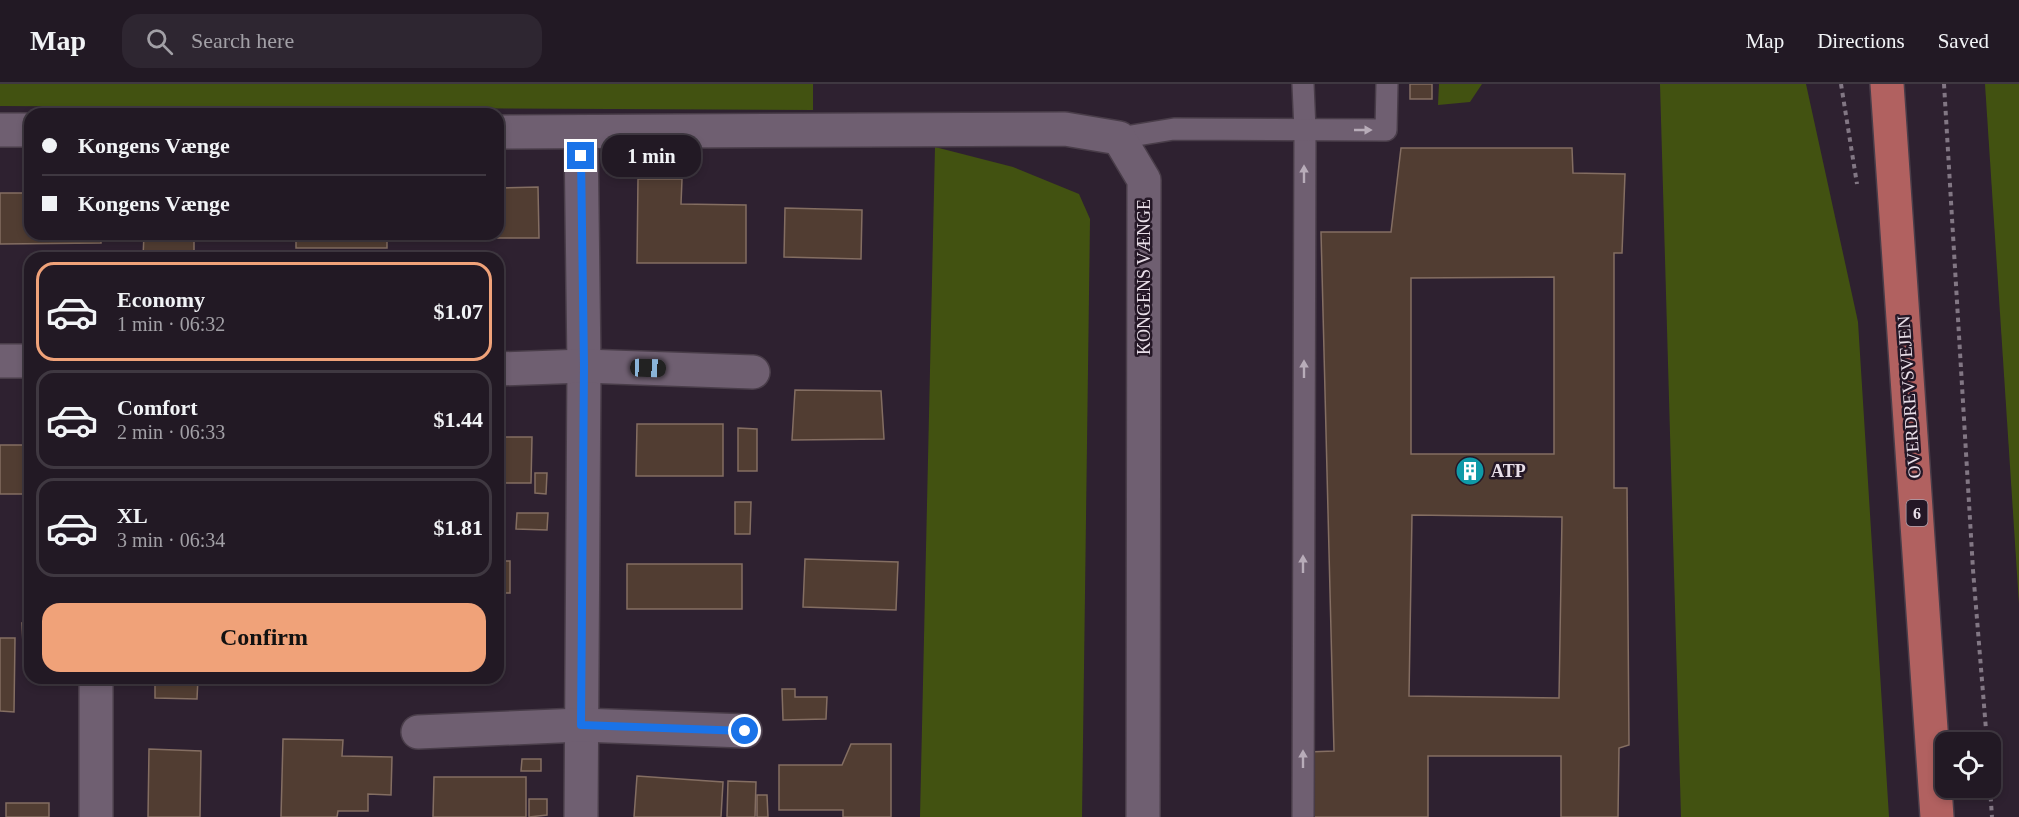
<!DOCTYPE html>
<html lang="en">
<head>
<meta charset="utf-8">
<style>
  body { margin:0; font-family:"Times New Roman",serif; background:#2e2631; color:#f1f3f6; height:100vh; display:flex; flex-direction:column; font-size:22px; white-space:nowrap }
  * { box-sizing:border-box; margin:0 }
  p { font-size:20px; color:#a2a0a6 }
  .icon { flex:none; width:33px; height:33px; fill:none; stroke:currentColor; stroke-width:2; stroke-linecap:round; stroke-linejoin:round }
  .map { position:relative; flex:1; overflow:hidden }
  .side { position:absolute; left:24px; top:168px; width:480px; height:432px; display:flex; flex-direction:column; background:#221924; border-radius:18px; box-shadow:0 3px 9px #0003,0 0 0 2px #3f3841 }
  .side>* { flex:none }
  .guide { position:absolute; left:24px; top:24px; width:480px; height:132px; border-radius:18px; box-shadow:0 3px 9px #0003,0 0 0 2px #3f3841; display:grid; align-content:center; height:132px; padding:0 18px; background:#221924 }
  .fabs { position:absolute; left:1935px; top:648px; display:grid; gap:12px }
  .fabs a { display:grid; place-items:center; width:66px; height:66px; border-radius:12px; background:#221924; box-shadow:0 3px 9px #0003,0 0 0 2px #3f3841; font-size:30px }
  .end { position:absolute; width:27px; height:27px; margin:-14px; border:8px solid #1a73e8; background:#fff; box-shadow:0 0 0 3px #fff }
  .from { border-radius:50% }
  .bubble { position:absolute; height:42px; border-radius:18px; background:#221924; box-shadow:0 3px 9px #0003,0 0 0 2px #3f3841; font-size:20px; font-weight:600; line-height:42px; text-align:center }
  .car { position:absolute; width:18px; height:36px; margin:-18px -9px; border-radius:8px; box-shadow:0 0 4px 2px #0007; background:linear-gradient(#222 24%,#8ab4d8 0 40%,#222 0 76%,#8ab4d8 0 86%,#222 0) }
  .guide b { display:flex; align-items:center; gap:21px; height:57px; font-size:22px }
  .guide b+b { border-top:2px solid #3f3841 }
  .guide i { width:15px; height:15px; background:#f1f3f6 }
  ul { padding:10px 0 0; list-style:none }
  li { display:flex; align-items:center; gap:18px; height:99px; margin:0 12px 9px; padding:0 6px; border:3px solid #3f3841; border-radius:18px }
  li div { flex:1 }
  li b { display:block; font-size:22px }
  li em { font-style:normal; font-weight:600 }
  li.active { border-color:#f0a279 }
  li>.icon { width:54px; height:54px; stroke-width:1.5 }
  .button { display:flex; gap:12px; margin-top:auto; padding:12px 18px }
  .button a { flex:1; height:69px; border-radius:18px; background:#f0a279; color:#111; font-size:24px; font-weight:600; line-height:69px; text-align:center }
  header { display:flex; align-items:center; gap:36px; box-sizing:border-box; height:84px; padding:0 30px; background:#221924; border-bottom:2px solid #3f3841 }
  header strong { font-size:28px }
  nav { display:flex; gap:33px; margin-inline-start:auto; font-size:21px }
  .search { width:420px; height:54px; background:#2e2631; display:flex; align-items:center; gap:15px; box-sizing:border-box; padding:0 21px; border-radius:18px; color:#a2a0a6; font-size:22px }
  .map>svg:first-child { display:block }
</style>
</head>
<body>
<header>
<strong>Map</strong>
<div class="search"><svg class="icon" aria-label="search" viewBox="0 0 24 24"><circle cx="10" cy="10" r="6"/><path d="M15 15l6 6"/></svg>Search here</div>
<nav><a>Map</a><a>Directions</a><a>Saved</a></nav>
</header>
<div class="map">
<svg width="2019" height="733" viewBox="0 0 2019 733">
  <rect width="100%" height="100%" fill="#2e2130"/>
  <g fill="#425211">
    <path d="M0,0H813V26L0,22Z"/>
    <path d="M1439,0H1482L1470,18L1438,21Z"/>
    <path d="M1660,0H1806L1858,238L1889,733H1681Z"/>
    <path d="M1985,0H2019V520Z"/>
    <path d="M935,63L1013,83L1079,110L1090,135L1082,733H920Z"/>
  </g>
  <g fill="#513d32" stroke="#846e62" stroke-width="1.5" fill-rule="evenodd">
    <rect x="1410" y="0" width="22" height="15"/>
    <path d="M1401,64H1572L1573,89L1625,90L1622,169H1614V404H1627L1629,661L1619,664L1618,733H1561V672H1428V733H1306L1307,668L1334,667L1321,148H1391ZM1554,193V370H1411V194ZM1412,431L1562,433L1559,614L1409,612Z"/>
    <path d="M638,95H682L681,120L746,121V179H637Z"/>
    <path d="M538,103L539,154H432V150H498V104Z"/>
    <path d="M0,109H30V150H101V159L0,160Z"/>
    <path d="M785,124L862,126L861,175L784,173Z"/>
    <path d="M144,150H194V174H143Z"/>
    <rect x="296" y="150" width="91" height="14"/>
    <path d="M795,306L881,307L884,355L792,356Z"/>
    <path d="M637,340H723V392H636Z"/>
    <path d="M738,344L757,345V387H738Z"/>
    <path d="M498,353H532L531,399H498Z"/>
    <rect x="0" y="361" width="30" height="49"/>
    <path d="M535,389H547L546,410L535,409Z"/>
    <path d="M735,418H751L750,450H735Z"/>
    <path d="M517,429H548L547,446L516,445Z"/>
    <path d="M805,475L898,478L896,526L803,523Z"/>
    <rect x="498" y="477" width="12" height="32"/>
    <rect x="627" y="480" width="115" height="45"/>
    <path d="M30,538V561H23L22,539Z"/>
    <path d="M0,554H15L14,628L0,627Z"/>
    <path d="M155,594H198L197,615L155,614Z"/>
    <path d="M782,605H795V613H827L826,635L783,636Z"/>
    <path d="M283,655L343,656L342,672L392,673L391,711L368,710V727H338L337,733H281Z"/>
    <path d="M851,660H891V733H843V726H779V681H842Z"/>
    <path d="M149,665L201,667L200,733H148Z"/>
    <path d="M522,675H541V687H521Z"/>
    <path d="M637,692L723,698L721,733H634Z"/>
    <path d="M434,693H526V733H433Z"/>
    <path d="M728,697L756,698L755,733H727Z"/>
    <path d="M757,711H767L768,733H757Z"/>
    <path d="M529,715H547V731L529,733Z"/>
    <rect x="6" y="719" width="43" height="14"/>
  </g>
  <g fill="none" stroke-linecap="round" stroke-linejoin="round">
    <g stroke="#493d49" stroke-width="24">
      <g id="service">
        <path d="M1303,0L1305,46L1303,733"/>
        <path d="M1119,54L1174,45L1386,46L1387,0"/>
      </g>
    </g>
    <g stroke="#493d49" stroke-width="36">
      <g id="minor">
        <path d="M581,48L584,282L581,733"/>
        <path d="M0,277H30"/>
        <path d="M498,285L584,282L753,288"/>
        <path d="M96,594V733"/>
        <path d="M418,648L581,641L745,647"/>
      </g>
    </g>
    <g stroke="#493d49" stroke-width="36">
      <g id="tertiary">
        <path d="M0,46H30"/>
        <path d="M498,48L1065,45L1119,54L1144,96L1143,733"/>
      </g>
    </g>
    <g stroke="#493d49" stroke-width="36">
      <path id="primary" d="M1887,0L1937,733"/>
    </g>
    <g stroke="#827784" stroke-width="4" stroke-dasharray="4.5 4.5" stroke-linecap="butt">
      <path d="M1841,0L1857,100"/>
      <path d="M1944,0L1973,486L1987,658"/>
      <path d="M1990,704L1992,733"/>
    </g>
    <use href="#service" stroke="#6f5f71" stroke-width="21"/>
    <use href="#minor" stroke="#6f5f71" stroke-width="33"/>
    <use href="#tertiary" stroke="#6f5f71" stroke-width="33"/>
    <use href="#primary" stroke="#b16160" stroke-width="33"/>
  </g>
  <defs><path id="oneway-solid" d="M-6-.8H1V-3.2L6.5 0L1 3.2V.8H-6Z" transform="scale(1.5)"/></defs>
  <g fill="#b8acb9">
    <use href="#oneway-solid" transform="translate(1363 46)"/>
    <use href="#oneway-solid" transform="translate(1304 90) rotate(-90)"/>
    <use href="#oneway-solid" transform="translate(1304 285) rotate(-90)"/>
    <use href="#oneway-solid" transform="translate(1303 480) rotate(-90)"/>
    <use href="#oneway-solid" transform="translate(1303 675) rotate(-90)"/>
  </g>
  <g fill="none" stroke-linecap="round" stroke-linejoin="round">
    <path stroke="#1a73e8" stroke-width="8" d="M581,72L584,282L581,641L745,647"/>
  </g>
  <defs>
    <g id="building-disc" transform="scale(1.5)"><circle r="9.5" fill="#0f9aa8" stroke="#241726"/><path d="M-4-6H4V6H1V3H-1V6H-4ZM-2.5-4.3h1.7v1.8h-1.7ZM.8-4.3h1.7v1.8H.8ZM-2.5-1h1.7V.8h-1.7ZM.8-1h1.7V.8H.8Z" fill="#fff"/></g>
  </defs>
  <g fill-rule="evenodd">
    <use href="#building-disc" x="1470" y="387"/>
  </g>
  <g text-anchor="middle" stroke-width="5" stroke-linejoin="round" paint-order="stroke">
    <rect fill="#241726" stroke="#aea3ae" stroke-width="1.5" x="1906.5" y="416" width="21" height="26" rx="4.5"/>
    <g font-size="16" font-weight="bold" fill="#e9dfe9">
      <text x="1917" y="435">6</text>
    </g>
    <g font-size="18" fill="#e9dfe9" stroke="#241726">
      <text transform="translate(1144 193) rotate(-90)" y="6">KONGENS VÆNGE</text>
      <text transform="translate(1909 313) rotate(-94)" y="6">OVERDREVSVEJEN</text>
    </g>
    <g font-size="18" font-weight="bold" fill="#e9dfe9" stroke="#241726" text-anchor="start">
      <text x="1491" y="393">ATP</text>
    </g>
  </g>
</svg>
<div class="fabs">
<a><svg class="icon" aria-label="locate" viewBox="0 0 24 24"><circle cx="12" cy="12" r="6"/><path d="M12 2v4M12 18v4M2 12h4M18 12h4"/></svg></a>
</div>
<i class="end from" style="left:745px;top:647px"></i>
<i class="end" style="left:581px;top:72px"></i>
<div class="bubble" style="left:602px;top:51px;width:99px">1 min</div>
<i class="car" style="left:648px;top:284px;rotate:92deg"></i>
<div class="guide">
<b><i class="from"></i>Kongens Vænge</b>
<b><i></i>Kongens Vænge</b>
</div>
<section class="side">
<ul>
<li class="active"><svg class="icon" aria-label="car" viewBox="0 0 24 24"><path d="M5 17H2v-5l4-1 3-4h7l3 4 3 1v5h-3M9 17h6M6 11h13"/><circle cx="7" cy="17" r="2"/><circle cx="17" cy="17" r="2"/></svg><div><b>Economy</b><p>1 min · 06:32</p></div><em>$1.07</em></li>
<li><svg class="icon" aria-label="car" viewBox="0 0 24 24"><path d="M5 17H2v-5l4-1 3-4h7l3 4 3 1v5h-3M9 17h6M6 11h13"/><circle cx="7" cy="17" r="2"/><circle cx="17" cy="17" r="2"/></svg><div><b>Comfort</b><p>2 min · 06:33</p></div><em>$1.44</em></li>
<li><svg class="icon" aria-label="car" viewBox="0 0 24 24"><path d="M5 17H2v-5l4-1 3-4h7l3 4 3 1v5h-3M9 17h6M6 11h13"/><circle cx="7" cy="17" r="2"/><circle cx="17" cy="17" r="2"/></svg><div><b>XL</b><p>3 min · 06:34</p></div><em>$1.81</em></li>
</ul>
<div class="button"><a>Confirm</a></div>
</section>
</div>
</body>
</html>
